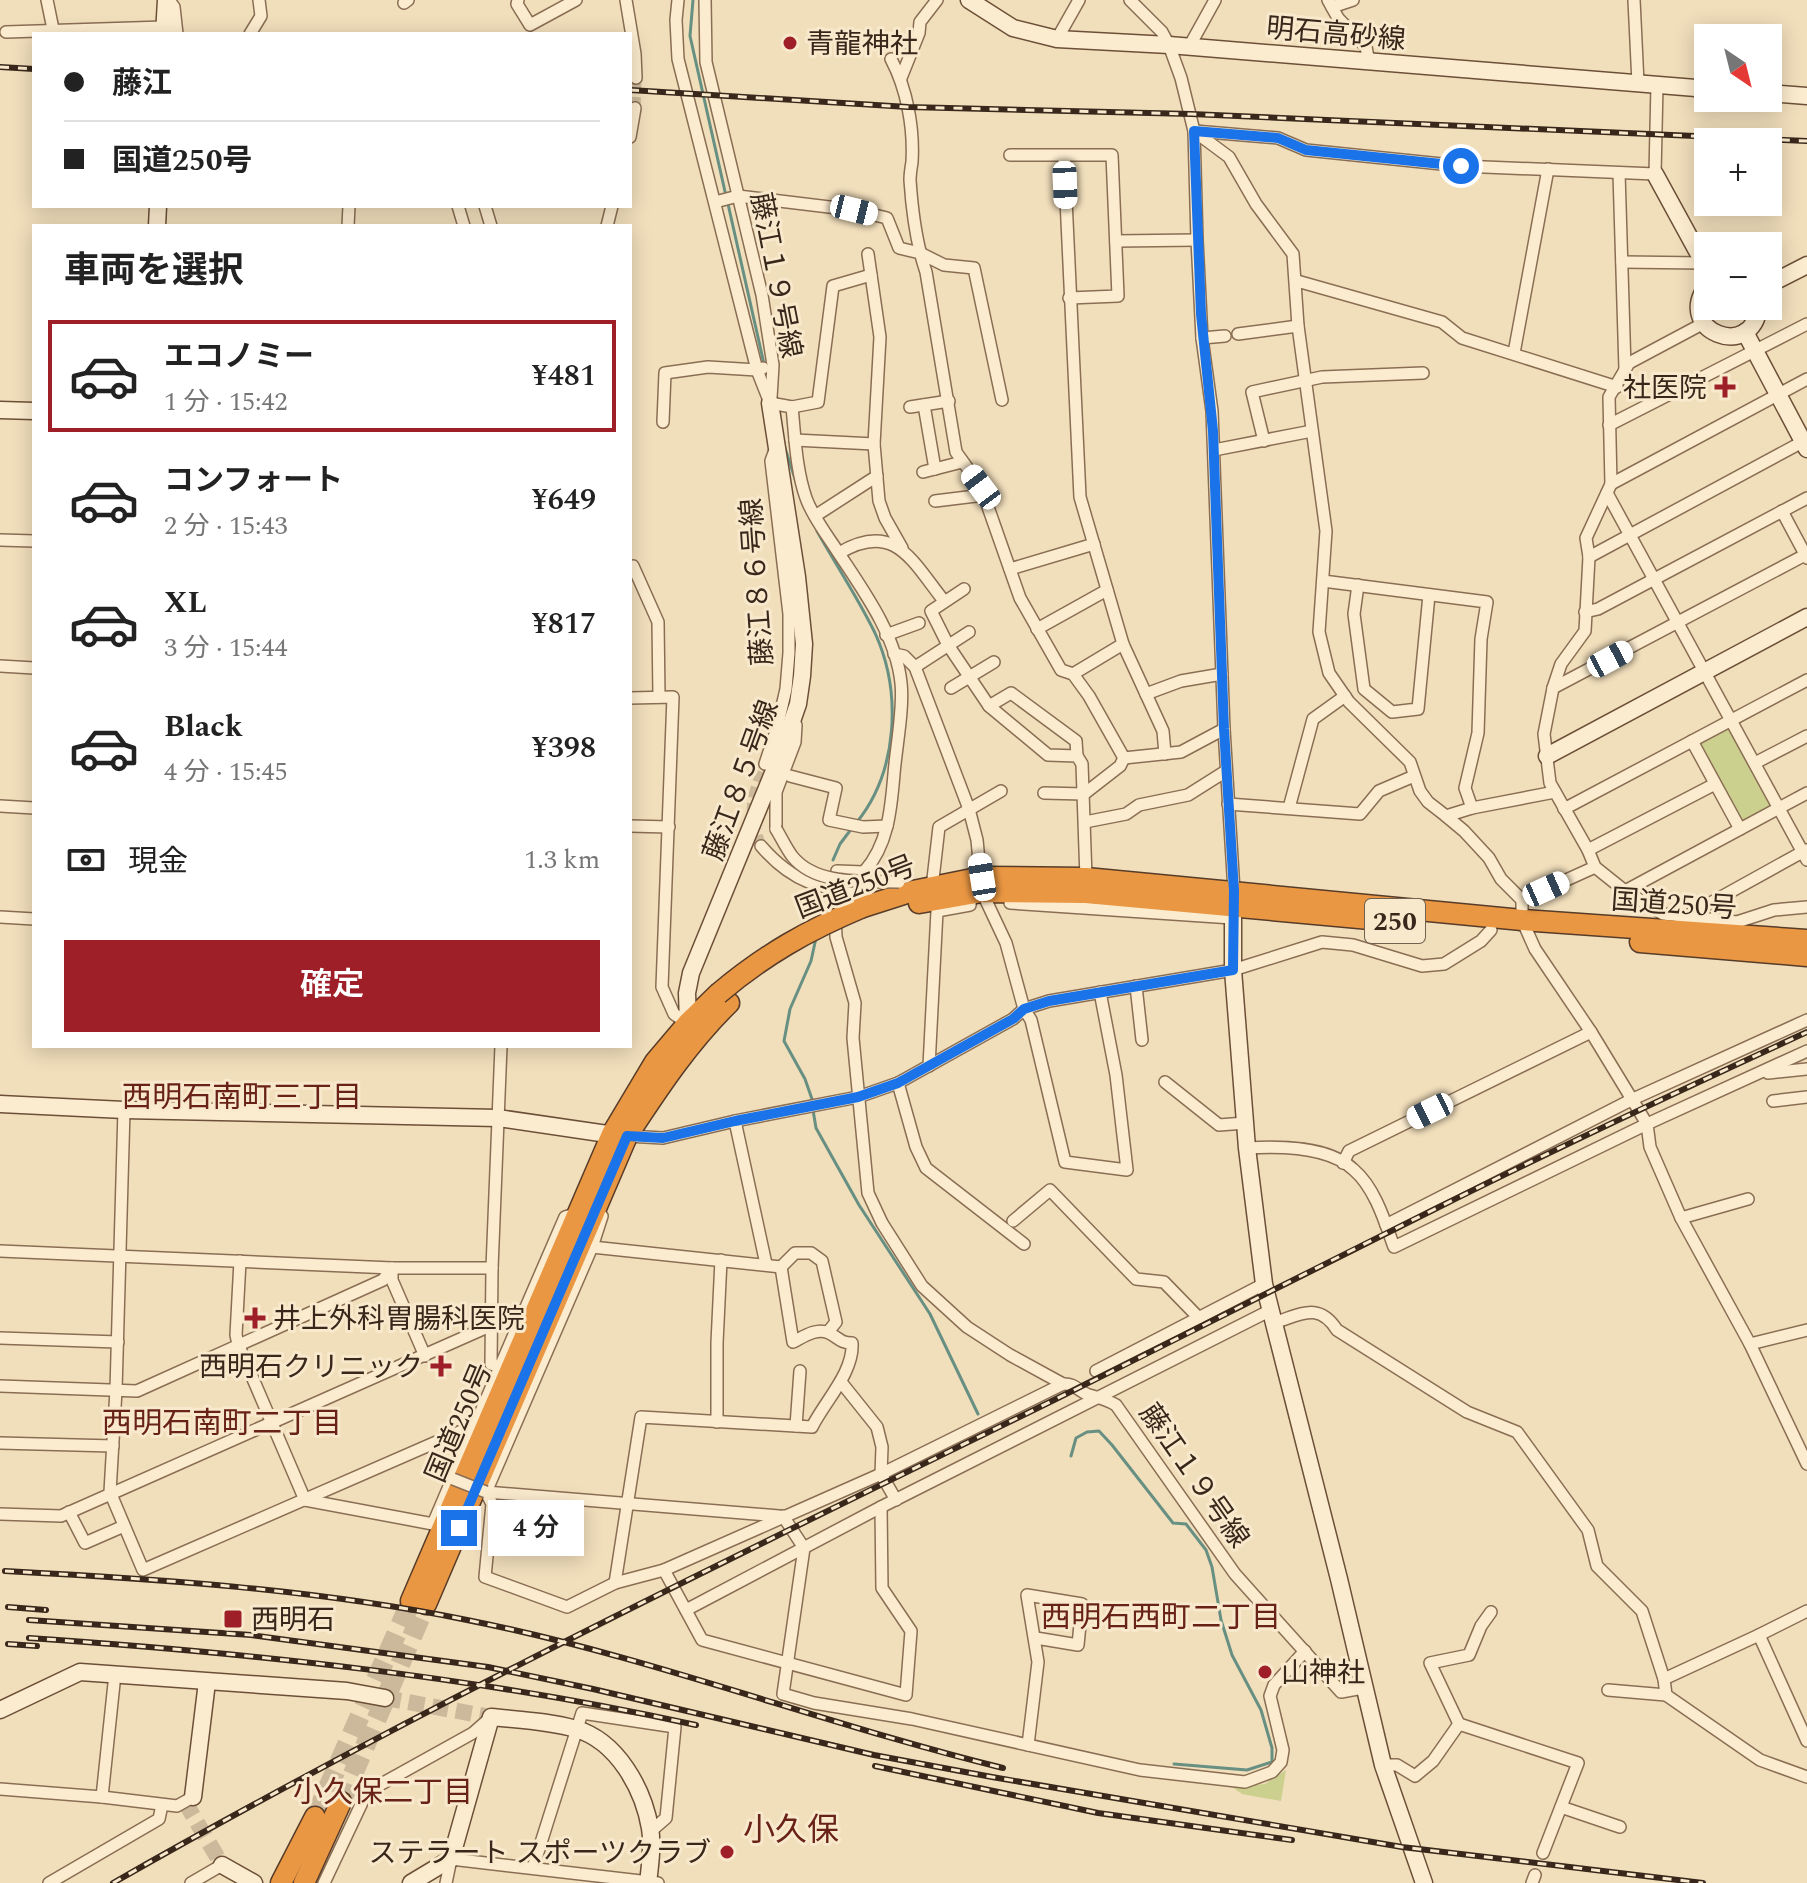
<!DOCTYPE html>
<html lang="ja">
<head>
<meta charset="utf-8">
<style>
  body { margin:0; font-family:Spectral,"Noto Sans JP",serif; background:#f6f6f6; color:#222; height:100vh; display:flex; flex-direction:column; font-size:30px; white-space:nowrap }
  * { box-sizing:border-box; margin:0 }
  p { font-size:26px; color:#767676 }
  .icon { flex:none; width:44px; height:44px; fill:none; stroke:currentColor; stroke-width:2; stroke-linecap:round; stroke-linejoin:round }
  .map { position:relative; flex:1; overflow:hidden }
  .panel { position:absolute; left:32px; top:224px; width:600px; height:824px; display:flex; flex-direction:column; background:#fff; border-radius:0px; box-shadow:0 4px 20px #0003 }
  .panel>* { flex:none }
  .guide { position:absolute; left:32px; top:32px; width:600px; height:176px; border-radius:0px; box-shadow:0 4px 20px #0003; display:grid; align-content:center; height:176px; padding:0 32px; background:#fff }
  .needle { width:52px; rotate:145deg }
  .fabs { position:absolute; left:1694px; top:24px; display:grid; gap:16px }
  .fabs a { display:grid; place-items:center; width:88px; height:88px; border-radius:0px; background:#fff; box-shadow:0 4px 20px #0003; font-size:40px }
  .end { position:absolute; width:36px; height:36px; margin:-18px; border:10px solid #1a73e8; background:#fff; box-shadow:0 0 0 4px #fff }
  .from { border-radius:50% }
  .bubble { position:absolute; height:56px; border-radius:0px; background:#fff; box-shadow:0 4px 20px #0003; font-size:26px; font-weight:600; line-height:56px; text-align:center }
  .car { position:absolute; width:24px; height:48px; margin:-24px -12px; border-radius:10px; box-shadow:0 0 6px 2px #0007; background:linear-gradient(#fff 24%,#345 0 40%,#fff 0 76%,#345 0 86%,#fff 0) }
  .guide b { display:flex; align-items:center; gap:28px; height:76px; font-size:30px }
  .guide b+b { border-top:2px solid #e0e0e0 }
  .guide i { width:20px; height:20px; background:#222 }
  ul { padding:0; list-style:none }
  li { display:flex; align-items:center; gap:24px; height:112px; margin:0 16px 12px; padding:0 16px; border:4px solid transparent; border-radius:0px }
  li div { flex:1 }
  li b { display:block; font-size:30px }
  li em { font-style:normal; font-weight:600 }
  li.current { border-color:#9e1f27 }
  li>.icon { width:72px; height:72px; stroke-width:1.5 }
  h2 { padding:0 32px; font-size:36px; line-height:96px }
  .pay { display:flex; align-items:center; gap:20px; height:88px; padding:0 32px; font-size:30px }
  .pay p { margin-inline-start:auto }
  .action { display:flex; gap:16px; margin-top:auto; padding:16px 32px }
  .action a { flex:1; height:92px; border-radius:0px; background:#9e1f27; color:#fff; font-size:32px; font-weight:600; line-height:92px; text-align:center }
  .map>svg:first-child { display:block }
</style>
</head>
<body>
<div class="map">
<svg width="1807" height="1883" viewBox="0 0 1807 1883">
  <rect width="100%" height="100%" fill="#f1debb"/>
  <g fill="#ccd08f">
    <path d="M1731,726L1773,807L1742,824L1698,744Z"/>
    <path d="M1286,1770L1281,1801L1242,1794L1232,1787L1265,1784Z"/>
  </g>
  <g fill="none" stroke-linecap="round" stroke-linejoin="round">
    <g stroke="#679083" stroke-width="3">
      <path d="M693,0L690,36L726,196"/>
      <path d="M728,204L764,364"/>
      <path d="M784,445L799,491"/>
      <path d="M817,531C836,565 858,598 875,633C902,692 898,771 857,822"/>
      <path d="M833,860L840,844L852,828"/>
      <path d="M813,1102L805,1079L784,1041L790,1009L811,961L816,938"/>
      <path d="M813,1110L816,1128L859,1205L930,1314L978,1414"/>
      <path d="M1071,1456L1076,1438L1087,1432L1099,1431L1112,1445L1173,1523L1186,1524L1206,1550L1212,1567L1221,1620L1232,1655L1261,1710L1272,1748V1762L1247,1770L1174,1764"/>
    </g>
    <g stroke="#ccb99b" stroke-width="11" stroke-dasharray="11 5.5" stroke-linecap="butt">
      <path d="M635,108L636,78"/>
      <path d="M761,846C747,810 751,799 765,764"/>
    </g>
    <g stroke="#ccb99b" stroke-width="16" stroke-dasharray="16 8" stroke-linecap="butt">
      <path d="M385,1698L491,1717"/>
      <path d="M185,1802L222,1865"/>
    </g>
    <g stroke="#ccb99b" stroke-width="20" stroke-dasharray="20 10" stroke-linecap="butt">
      <path d="M341,1802L426,1604"/>
      <path d="M315,1817L411,1601"/>
    </g>
    <g stroke="#8a6e54" stroke-width="14">
      <g id="street">
        <path d="M47,0L53,29"/>
        <path d="M169,0L174,7L177,34"/>
        <path d="M518,0L517,4L530,25L576,0"/>
        <path d="M626,0L635,54L636,78"/>
        <path d="M678,0L676,20L678,59L757,370L770,403"/>
        <path d="M705,0L706,62L762,295L773,365L771,398"/>
        <path d="M1130,0L1162,32L1169,45L1181,78L1194,131L1197,240L1202,338L1212,411L1224,729L1234,891"/>
        <path d="M1328,0L1338,18L1366,47L1369,62"/>
        <path d="M1634,0L1638,83"/>
        <path d="M404,3L408,0"/>
        <path d="M1332,7L1353,0"/>
        <path d="M6,32L164,27"/>
        <path d="M250,34L261,16L259,0"/>
        <path d="M1057,39L1079,0"/>
        <path d="M1189,47L1215,0"/>
        <path d="M891,59C907,89 914,128 912,162C911,168 910,174 910,180C912,210 916,243 926,272L956,452L981,487L1020,598L1061,670L1073,674L1089,696L1124,758L1181,752L1224,729"/>
        <path d="M901,78L919,33L920,22L937,0"/>
        <path d="M1194,131L1229,157L1256,204L1293,254L1298,326L1326,531L1319,632L1329,673L1349,702L1410,762L1420,791L1428,802L1446,816L1472,808"/>
        <path d="M1195,131L1278,138L1306,150L1461,166L1655,174L1657,85"/>
        <path d="M630,137L635,108"/>
        <path d="M1010,155H1112L1118,296L1069,298"/>
        <path d="M1064,157L1080,497L1123,644L1163,731L1165,754"/>
        <path d="M1619,173L1625,369"/>
        <path d="M715,202L738,196L854,210L887,218L899,248L920,253L944,265L974,268L1002,400"/>
        <path d="M458,206L464,226"/>
        <path d="M485,206L491,226"/>
        <path d="M348,226L349,206"/>
        <path d="M607,226L612,206"/>
        <path d="M1116,241L1197,240"/>
        <path d="M868,254L880,337L874,444L879,501L885,518L902,548"/>
        <path d="M1622,262L1703,263"/>
        <path d="M1297,281L1442,322L1462,338L1617,387"/>
        <path d="M1704,323L1629,363L1609,397L1611,484L1586,538L1589,557L1585,631L1561,664L1553,688L1544,734L1550,783L1588,850L1595,867L1625,891L1807,793"/>
        <path d="M1238,334L1298,326"/>
        <path d="M1202,338L1225,336"/>
        <path d="M1514,353L1548,169"/>
        <path d="M770,403L792,407C795,436 796,470 806,498C812,515 824,531 834,546C860,586 896,633 901,683C904,708 896,748 894,774C891,810 888,845 864,872L837,871L834,891L836,937L855,1003L853,1038L868,1193L882,1223L922,1286L967,1327L1010,1355L1063,1384C1075,1383 1079,1392 1089,1395C1100,1398 1106,1399 1116,1405L1235,1574L1341,1692L1363,1688"/>
        <path d="M924,405L935,469"/>
        <path d="M792,407L818,402L833,286L871,275"/>
        <path d="M910,407L949,401"/>
        <path d="M663,422L665,373L708,367L757,370L763,368"/>
        <path d="M1609,425L1807,324"/>
        <path d="M795,440L874,444"/>
        <path d="M1264,441L1252,392L1322,377L1423,373"/>
        <path d="M1214,450L1312,431"/>
        <path d="M923,472L962,462"/>
        <path d="M1611,484L1807,379"/>
        <path d="M1607,493L1807,860"/>
        <path d="M935,501L984,495"/>
        <path d="M1782,511L1807,558"/>
        <path d="M815,516L877,476"/>
        <path d="M0,540L34,541"/>
        <path d="M839,553C895,520 912,561 944,601"/>
        <path d="M1589,557L1806,440"/>
        <path d="M630,567L633,566L658,622L659,697"/>
        <path d="M1010,569L1094,544"/>
        <path d="M1323,581L1487,602L1481,639L1478,733L1465,788L1472,808L1555,792"/>
        <path d="M1358,585L1354,614L1364,689L1392,712L1418,709L1429,595"/>
        <path d="M964,589L931,611L948,645L989,706L1048,755L1077,756L1082,764L1086,878"/>
        <path d="M1585,612L1598,609L1807,498"/>
        <path d="M1037,629L1107,590"/>
        <path d="M886,635L919,623"/>
        <path d="M894,654L904,656L915,667L969,809L977,840L982,892L1006,943L1024,1009L1031,1020L1065,1162L1127,1170L1116,1075L1100,992"/>
        <path d="M0,666L34,668"/>
        <path d="M915,667L969,632"/>
        <path d="M1073,674L1123,644"/>
        <path d="M951,688L994,662"/>
        <path d="M1553,688L1805,555"/>
        <path d="M1146,694L1181,681L1222,674"/>
        <path d="M630,698L673,697L662,987L674,1014L688,1023"/>
        <path d="M989,706L1011,693L1076,741L1077,756"/>
        <path d="M1692,741L1740,829"/>
        <path d="M1755,763L1807,736"/>
        <path d="M765,764L777,728L786,689L789,653V614L771,461L775,450"/>
        <path d="M790,776L836,788L829,820L863,827L887,826"/>
        <path d="M1044,793L1084,794L1120,766L1124,758"/>
        <path d="M1228,804L1360,814L1379,791L1414,776"/>
        <path d="M0,806L34,808"/>
        <path d="M1289,808L1313,719L1345,696"/>
        <path d="M1564,809L1807,680"/>
        <path d="M1446,816L1464,831L1489,858L1501,879L1522,900"/>
        <path d="M1085,822L1126,814L1139,805L1188,795L1226,771"/>
        <path d="M630,826L669,827"/>
        <path d="M776,829V792L795,742L796,725"/>
        <path d="M761,846C792,882 821,891 867,891"/>
        <path d="M1588,850L1715,784"/>
        <path d="M1595,867L1522,900V920L1535,949L1591,1032L1647,1124L1650,1147L1681,1218L1750,1344L1807,1464"/>
        <path d="M933,879L939,827L1001,791"/>
        <path d="M1625,891L1663,914L1737,922L1774,910L1807,907"/>
        <path d="M1010,903L1232,918"/>
        <path d="M0,917L34,919"/>
        <path d="M1685,917L1806,850"/>
        <path d="M1136,986L1142,1040"/>
        <path d="M929,1066L937,911L970,905L971,893"/>
        <path d="M1768,1073L1807,1069"/>
        <path d="M1165,1082L1219,1125L1245,1123"/>
        <path d="M898,1083L916,1147L926,1168L1024,1244"/>
        <path d="M1773,1101L1807,1097"/>
        <path d="M124,1110L116,1390L110,1492L143,1570L473,1426"/>
        <path d="M735,1121L766,1264"/>
        <path d="M627,1136L663,1138L735,1121L858,1097L898,1083L1013,1019L1024,1009L1049,1001L1233,970L1322,942L1353,945L1422,966L1444,964L1481,941L1491,930"/>
        <path d="M1247,1148C1280,1146 1329,1146 1354,1170C1375,1188 1385,1222 1394,1247L1647,1124L1807,1051"/>
        <path d="M1343,1163L1349,1151L1591,1032"/>
        <path d="M1681,1218L1748,1199"/>
        <path d="M1013,1221L1050,1190L1136,1279L1164,1282L1199,1318"/>
        <path d="M1386,1225L1633,1099L1807,1020"/>
        <path d="M592,1247L781,1267"/>
        <path d="M0,1251L392,1268H492"/>
        <path d="M240,1261L236,1335L238,1344L305,1500"/>
        <path d="M781,1267L795,1253H811L822,1261L836,1322L828,1332"/>
        <path d="M392,1269V1280L425,1356"/>
        <path d="M1276,1322C1302,1314 1319,1302 1337,1330L1467,1412L1517,1432L1588,1530L1597,1566L1642,1611L1664,1679L1666,1695L1760,1760L1807,1777"/>
        <path d="M0,1338L118,1342"/>
        <path d="M1750,1344L1807,1330"/>
        <path d="M500,1367L565,1217L578,1213"/>
        <path d="M1096,1371L1264,1284"/>
        <path d="M841,1382L877,1427L882,1447L881,1474L896,1500"/>
        <path d="M0,1386L137,1391L383,1280L392,1268"/>
        <path d="M717,1422V1343L721,1260"/>
        <path d="M796,1426L800,1371"/>
        <path d="M0,1443L113,1446"/>
        <path d="M486,1492L492,1504L485,1577L567,1607L615,1583L664,1570L881,1474L1063,1384"/>
        <path d="M486,1492L592,1247L602,1216"/>
        <path d="M486,1492L779,1516"/>
        <path d="M305,1500L433,1524L500,1367L491,1364L492,1268L501,1046"/>
        <path d="M69,1512L85,1543L124,1526"/>
        <path d="M0,1514L61,1516L492,1325"/>
        <path d="M783,1516L804,1548L783,1694L814,1703L912,1719L1140,1770L1245,1782L1272,1772L1281,1762L1283,1750L1270,1696L1274,1685L1305,1651"/>
        <path d="M664,1570L702,1640L906,1695L911,1631L882,1588L881,1507"/>
        <path d="M615,1583L641,1417L812,1427C825,1401 854,1372 852,1343C840,1343 839,1338 829,1333C817,1327 803,1337 793,1342L781,1267"/>
        <path d="M686,1610L881,1507L1271,1310"/>
        <path d="M1759,1635L1807,1611"/>
        <path d="M1664,1679L1759,1635L1807,1741"/>
        <path d="M1608,1690L1666,1695"/>
        <path d="M1459,1724L1430,1663L1469,1655L1481,1626L1491,1612"/>
        <path d="M1028,1745L1038,1662L1027,1595L1082,1604L1078,1645L1036,1638"/>
        <path d="M1383,1765H1397L1415,1776L1433,1761L1459,1724L1578,1763L1543,1853"/>
        <path d="M0,1789L102,1797L177,1806L193,1797"/>
        <path d="M102,1797L115,1674"/>
        <path d="M1561,1807L1620,1827"/>
        <path d="M533,1868L582,1713L675,1727L666,1818L651,1831"/>
        <path d="M49,1883L159,1819L162,1805"/>
        <path d="M191,1883L222,1865"/>
        <path d="M324,1883L367,1792L473,1733L490,1718"/>
        <path d="M446,1883L451,1859L658,1883"/>
        <path d="M1532,1883L1535,1875"/>
      </g>
    </g>
    <g stroke="#6c4f37" stroke-width="19">
      <g id="secondary">
        <path d="M969,0L1013,28L1057,39L1169,45L1708,89"/>
        <path d="M164,34L166,0"/>
        <path d="M1768,93L1807,96"/>
        <path d="M1655,174L1708,271"/>
        <path d="M157,226L158,206"/>
        <path d="M1708,285C1672,330 1753,363 1759,306"/>
        <path d="M1768,285L1807,265"/>
        <path d="M1745,332L1807,449"/>
        <path d="M0,410L34,411"/>
        <path d="M1547,756L1807,617"/>
        <path d="M1233,896V970L1247,1148L1264,1284L1339,1579L1383,1765L1424,1883"/>
        <path d="M691,1027L688,1023L687,993L691,973L780,756L798,704L802,676L804,644L797,577L770,403"/>
        <path d="M0,1104L124,1110L498,1118L621,1136"/>
        <path d="M0,1710L80,1672L347,1691L385,1698"/>
        <path d="M193,1797L207,1682"/>
        <path d="M222,1865L254,1883"/>
        <path d="M411,1883L451,1859L491,1717C519,1720 549,1721 576,1729C617,1741 643,1788 650,1828C653,1845 650,1866 648,1883"/>
      </g>
    </g>
    <g stroke="#573c29" stroke-width="23">
      <g id="highway">
        <path d="M919,903L982,892L1086,893L1392,921"/>
        <path d="M863,907L913,891L982,877L1086,878L1522,920L1807,940"/>
        <path d="M1640,942L1807,956"/>
        <path d="M411,1601L612,1134L655,1062L688,1023L718,994"/>
        <path d="M426,1604L627,1136C658,1089 688,1043 729,1003"/>
        <path d="M281,1883L315,1817"/>
        <path d="M304,1883L341,1802"/>
      </g>
    </g>
    <use href="#street" stroke="#fceccf" stroke-width="11"/>
    <use href="#secondary" stroke="#fceccf" stroke-width="16"/>
    <use href="#highway" stroke="#ea9743" stroke-width="20"/>
    <g stroke="#38271a" stroke-width="6">
      <g id="rail">
        <path d="M0,67L34,69"/>
        <path d="M630,90L908,107L1191,114L1807,141"/>
        <path d="M5,1571C159,1579 315,1589 467,1620C649,1656 823,1724 1003,1768"/>
        <path d="M8,1607L46,1610"/>
        <path d="M29,1620L251,1635L488,1667L593,1689L874,1755L992,1777L1402,1847L1703,1883"/>
        <path d="M29,1638C253,1653 477,1677 696,1725"/>
        <path d="M8,1644L37,1646"/>
        <path d="M875,1766L1098,1813L1292,1840"/>
        <path d="M113,1883C419,1708 738,1555 1054,1400C1182,1337 1309,1271 1437,1208C1559,1147 1683,1089 1807,1032"/>
      </g>
    </g>
    <use href="#rail" stroke="#f8e9cc" stroke-width="3" stroke-dasharray="9" stroke-linecap="butt"/>
    <g stroke="#8a6e54" stroke-width="14" stroke-linecap="butt">
      <g id="street-bridge">
        <path d="M776,829C781,837 786,848 792,856C816,886 864,881 899,882"/>
        <path d="M453,1479L486,1492"/>
      </g>
    </g>
    <g stroke="#573c29" stroke-width="23" stroke-linecap="butt">
      <path id="highway-bridge" d="M718,994C764,955 808,930 863,907"/>
    </g>
    <use href="#street-bridge" stroke="#fceccf" stroke-width="11"/>
    <use href="#highway-bridge" stroke="#ea9743" stroke-width="20"/>
  </g>
  <g fill="none" stroke-linecap="round" stroke-linejoin="round">
    <path stroke="#1a73e8" stroke-width="10" d="M459,1528L627,1136L663,1138L735,1121L858,1097L898,1083L1013,1019L1024,1009L1049,1001L1233,970L1234,891L1224,729L1213,431L1201,314L1194,131L1278,138L1306,150L1461,166"/>
  </g>
  <g fill="#9e1f27" stroke="#f8e9cc" stroke-width="3">
    <circle cx="790" cy="43" r="8"/>
    <path d="M1721 375h8v8h8v8h-8v8h-8v-8h-8v-8h8z"/>
    <path d="M251 1306h8v8h8v8h-8v8h-8v-8h-8v-8h8z"/>
    <path d="M437 1354h8v8h8v8h-8v8h-8v-8h-8v-8h8z"/>
    <rect x="223" y="1609" width="20" height="20" rx="4"/>
    <circle cx="1265" cy="1672" r="8"/>
    <circle cx="727" cy="1852" r="8"/>
  </g>
  <g text-anchor="middle" stroke-width="6" stroke-linejoin="round" paint-order="stroke">
    <rect fill="#f8e9cc" stroke="#72614f" stroke-width="2" x="1365" y="899" width="60" height="44" rx="6"/>
    <g font-size="26" font-weight="bold" fill="#38271a">
      <text x="1395" y="930">250</text>
    </g>
    <g font-size="28" fill="#38271a" stroke="#f8e9cc">
      <text transform="translate(1336 33) rotate(5)" y="10">明石高砂線</text>
      <text transform="translate(777 275) rotate(79)" y="10">藤江１９号線</text>
      <text transform="translate(756 582) rotate(-94)" y="10">藤江８６号線</text>
      <text transform="translate(740 780) rotate(-70)" y="10">藤江８５号線</text>
      <text transform="translate(855 886) rotate(-21)" y="10">国道250号</text>
      <text transform="translate(1674 903) rotate(4)" y="10">国道250号</text>
      <text transform="translate(458 1422) rotate(-67)" y="10">国道250号</text>
      <text transform="translate(1195 1475) rotate(55)" y="10">藤江１９号線</text>
    </g>
    <g font-size="28" fill="#38271a" stroke="#f8e9cc" text-anchor="start">
      <text x="806" y="53">青龍神社</text>
      <text x="1707" y="397" text-anchor="end">社医院</text>
      <text x="273" y="1328">井上外科胃腸科医院</text>
      <text x="423" y="1376" text-anchor="end">西明石クリニック</text>
      <text x="251" y="1629">西明石</text>
      <text x="1281" y="1682">山神社</text>
      <text x="711" y="1862" text-anchor="end">ステラート スポーツクラブ</text>
    </g>
    <g font-size="30" fill="#682216" stroke="#f8e9cc">
      <text x="242" y="1107">西明石南町三丁目</text>
      <text x="222" y="1433">西明石南町二丁目</text>
      <text x="1161" y="1627">西明石西町二丁目</text>
      <text x="383" y="1802">小久保二丁目</text>
    </g>
    <g font-size="32" fill="#682216" stroke="#f8e9cc">
      <text x="791" y="1840">小久保</text>
    </g>
  </g>
</svg>
<div class="fabs">
<a><svg class="needle" viewBox="-14 -14 28 28"><path d="M0-13l5 13h-10z" fill="#e53935"/><path d="M0 13l5-13h-10z" fill="#767676"/></svg></a>
<a>+</a>
<a>−</a>
</div>
<i class="end from" style="left:1461px;top:166px"></i>
<i class="end" style="left:459px;top:1528px"></i>
<div class="bubble" style="left:488px;top:1500px;width:96px">4 分</div>
<i class="car" style="left:1065px;top:185px;rotate:178deg"></i>
<i class="car" style="left:854px;top:210px;rotate:104deg"></i>
<i class="car" style="left:981px;top:487px;rotate:323deg"></i>
<i class="car" style="left:1610px;top:659px;rotate:62deg"></i>
<i class="car" style="left:982px;top:877px;rotate:351deg"></i>
<i class="car" style="left:1546px;top:889px;rotate:66deg"></i>
<i class="car" style="left:1430px;top:1111px;rotate:244deg"></i>
<div class="guide">
<b><i class="from"></i>藤江</b>
<b><i></i>国道250号</b>
</div>
<section class="panel">
<h2>車両を選択</h2>
<ul>
<li class="current"><svg class="icon" aria-label="car" viewBox="0 0 24 24"><path d="M5 17H2v-5l4-1 3-4h7l3 4 3 1v5h-3M9 17h6M6 11h13"/><circle cx="7" cy="17" r="2"/><circle cx="17" cy="17" r="2"/></svg><div><b>エコノミー</b><p>1 分 · 15:42</p></div><em>¥481</em></li>
<li><svg class="icon" aria-label="car" viewBox="0 0 24 24"><path d="M5 17H2v-5l4-1 3-4h7l3 4 3 1v5h-3M9 17h6M6 11h13"/><circle cx="7" cy="17" r="2"/><circle cx="17" cy="17" r="2"/></svg><div><b>コンフォート</b><p>2 分 · 15:43</p></div><em>¥649</em></li>
<li><svg class="icon" aria-label="car" viewBox="0 0 24 24"><path d="M5 17H2v-5l4-1 3-4h7l3 4 3 1v5h-3M9 17h6M6 11h13"/><circle cx="7" cy="17" r="2"/><circle cx="17" cy="17" r="2"/></svg><div><b>XL</b><p>3 分 · 15:44</p></div><em>¥817</em></li>
<li><svg class="icon" aria-label="car" viewBox="0 0 24 24"><path d="M5 17H2v-5l4-1 3-4h7l3 4 3 1v5h-3M9 17h6M6 11h13"/><circle cx="7" cy="17" r="2"/><circle cx="17" cy="17" r="2"/></svg><div><b>Black</b><p>4 分 · 15:45</p></div><em>¥398</em></li>
</ul>
<div class="pay"><svg class="icon" aria-label="cash" viewBox="0 0 24 24"><path d="M3 7h18v10H3z"/><circle cx="12" cy="12" r="2"/></svg>現金<p>1.3 km</p></div>
<div class="action"><a>確定</a></div>
</section>
</div>
</body>
</html>
